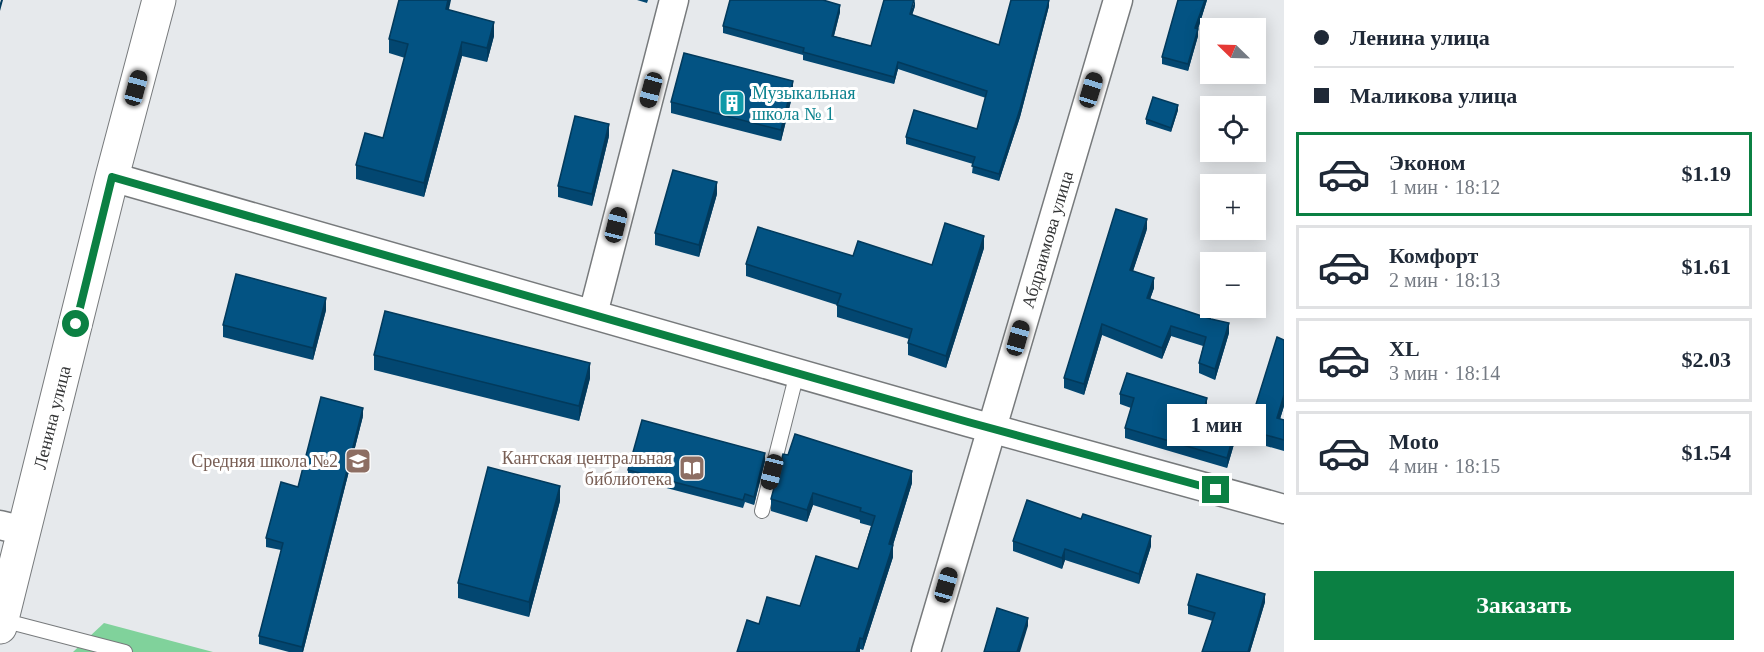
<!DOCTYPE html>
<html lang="ru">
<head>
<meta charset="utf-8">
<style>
  body { margin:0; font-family:Georgia,serif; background:#f2f2f3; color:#1f2937; height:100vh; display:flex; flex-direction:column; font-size:22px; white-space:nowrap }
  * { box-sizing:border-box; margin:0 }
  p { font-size:20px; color:#747a83 }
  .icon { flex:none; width:33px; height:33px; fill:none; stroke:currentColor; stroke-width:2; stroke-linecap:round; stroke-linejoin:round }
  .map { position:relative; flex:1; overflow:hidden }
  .drawer { display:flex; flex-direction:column; background:#fff; width:480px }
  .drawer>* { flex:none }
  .top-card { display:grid; align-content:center; height:132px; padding:0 30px; background:#fff }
  .needle { width:39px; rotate:293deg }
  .fabs { position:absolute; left:1200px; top:18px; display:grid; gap:12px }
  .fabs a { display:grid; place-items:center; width:66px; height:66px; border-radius:0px; background:#fff; box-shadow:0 3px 15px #0003; font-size:30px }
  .end { position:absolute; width:27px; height:27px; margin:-14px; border:8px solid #0b8043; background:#fff; box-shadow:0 0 0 3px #fff }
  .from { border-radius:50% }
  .bubble { position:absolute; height:42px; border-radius:0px; background:#fff; box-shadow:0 3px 15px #0003; font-size:20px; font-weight:600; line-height:42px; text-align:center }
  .car { position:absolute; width:18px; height:36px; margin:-18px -9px; border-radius:8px; box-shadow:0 0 4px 2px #0007; background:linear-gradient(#222 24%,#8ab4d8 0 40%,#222 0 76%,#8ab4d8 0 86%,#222 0) }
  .top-card b { display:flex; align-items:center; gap:21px; height:57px; font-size:22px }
  .top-card b+b { border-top:2px solid #e0e1e3 }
  .top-card i { width:15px; height:15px; background:#1f2937 }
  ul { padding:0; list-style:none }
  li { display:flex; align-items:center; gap:18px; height:84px; margin:0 12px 9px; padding:0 18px; border:3px solid #e0e1e3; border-radius:0px }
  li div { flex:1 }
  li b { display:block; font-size:22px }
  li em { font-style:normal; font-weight:600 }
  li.on { border-color:#0b8043 }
  li>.icon { width:54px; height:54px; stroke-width:1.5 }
  .button { display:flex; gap:12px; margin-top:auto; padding:12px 30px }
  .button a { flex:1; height:69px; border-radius:0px; background:#0b8043; color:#fff; font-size:24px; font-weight:600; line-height:69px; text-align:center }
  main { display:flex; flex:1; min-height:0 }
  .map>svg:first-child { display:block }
</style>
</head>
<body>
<main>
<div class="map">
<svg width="1284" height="652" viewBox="0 0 1284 652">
  <rect width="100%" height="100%" fill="#e6e9ec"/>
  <path fill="#80d29b" d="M104,623L213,652H73Z"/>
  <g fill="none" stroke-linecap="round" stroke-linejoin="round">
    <g stroke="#777a7c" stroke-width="16">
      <g id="lane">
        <path d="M762,511L797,373"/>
        <path d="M2,620L125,652"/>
      </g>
    </g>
    <g stroke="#777a7c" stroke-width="31">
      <g id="street">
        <path d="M112,177L968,422L1284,509"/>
        <path d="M593,314L674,0"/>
        <path d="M0,525L25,531"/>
        <path id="s1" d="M926,652L1118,0"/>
      </g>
    </g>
    <g stroke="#777a7c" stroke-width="35">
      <g id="primary">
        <path id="s2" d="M0,627L112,177L159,0"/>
      </g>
    </g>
    <use href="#lane" stroke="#fff" stroke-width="14"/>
    <use href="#street" stroke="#fff" stroke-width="28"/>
    <use href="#primary" stroke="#fff" stroke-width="33"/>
  </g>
  <g fill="#034771">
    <path d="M637,0H648L647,3Z"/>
    <path d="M728,0H823L840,12L834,36L871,46L915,6L912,15L999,45L1049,6L1020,117L999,181L972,173L973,164L906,144V137L977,129L986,98L898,69L894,84L803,60V55L723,33V26L730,0Z"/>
    <path d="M1178,0H1207L1198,29V36L1188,71L1162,64V57Z"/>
    <path d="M449,10L494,36L487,62L462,56L424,197L356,179V165L383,138L405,58L389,53V39Z"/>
    <path d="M793,93L781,141L671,113V102Z"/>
    <path d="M1178,110L1171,132L1146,124V119Z"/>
    <path d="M609,136L592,206L558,197V186Z"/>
    <path d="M717,194L699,257L655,245V233Z"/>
    <path d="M1147,229L1133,271L1154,288L1150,299L1229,333L1215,380L1199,373V363L1203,346L1171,336L1162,359L1102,335L1084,395L1064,388V378Z"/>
    <path d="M984,248L946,368L908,355V343L909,339L837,317V305L746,276V264L853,256L932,265Z"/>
    <path d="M326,310L313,360L223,337V325Z"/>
    <path d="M1284,340V406L1280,419L1284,420V451L1248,441V430Z"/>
    <path d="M374,355L590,378L579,421L374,370Z"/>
    <path d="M1120,394L1207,408L1205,414L1237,434L1227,468L1125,438V428L1131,408L1120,404Z"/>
    <path d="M363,416L303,652H289L259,644V636L281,550L266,547V538L298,487Z"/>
    <path d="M783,454L912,483L893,545V557L863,650L860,649V652H737L759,624L800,606L858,569L871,526L860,523V520L813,505L807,522L771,511V499Z"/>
    <path d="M765,461L754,505L745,502L743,508L628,478V470Z"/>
    <path d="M560,501L529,617L458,598V583Z"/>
    <path d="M1013,541L1151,546L1139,584L1065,560L1062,569L1013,551Z"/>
    <path d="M1265,602L1250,652H1202L1213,621L1188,614V605Z"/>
  </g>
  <g fill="#023a5c">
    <path d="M1,0H3L0,11V3Z"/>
    <path d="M448,0H451L446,23V9Z"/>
    <path d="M915,0V6L910,22V14Z"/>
    <path d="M1049,0V6L1020,117L999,181V174Z"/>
    <path d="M1205,0H1207L1198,29V36L1188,71V64L1195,28Z"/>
    <path d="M840,5V12L832,43V36Z"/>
    <path d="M494,22V36L487,62V48Z"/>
    <path d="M462,42V56L424,197V183Z"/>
    <path d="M898,62V69L894,84V77Z"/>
    <path d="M793,81V93L781,141V130Z"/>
    <path d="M1178,105V110L1171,132V128Z"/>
    <path d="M609,124V136L592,206V194Z"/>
    <path d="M717,182V194L699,257V245Z"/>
    <path d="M1147,219V229L1130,280V270Z"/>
    <path d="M984,236V248L946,368V356Z"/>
    <path d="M1154,278V288L1147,308V298Z"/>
    <path d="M326,298V310L313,360V348Z"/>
    <path d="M1229,323V333L1215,380V369Z"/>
    <path d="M1102,324V335L1084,395V384Z"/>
    <path d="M1171,326V336L1162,359V348Z"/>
    <path d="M590,363V378L579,421V406Z"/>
    <path d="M1284,395V406L1277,429V418Z"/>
    <path d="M1207,398V408L1203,424V413Z"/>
    <path d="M363,408V416L303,652H302V647Z"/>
    <path d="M1237,423V434L1227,468V458Z"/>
    <path d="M765,453V461L754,505V497Z"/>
    <path d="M912,471V483L893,545V557L863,650V639L889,544Z"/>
    <path d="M560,486V501L529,617V602Z"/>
    <path d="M813,493V505L807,522V510Z"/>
    <path d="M1151,536V546L1139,584V574Z"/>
    <path d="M1065,549V560L1062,569V558Z"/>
    <path d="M1265,594V602L1250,652H1248Z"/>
    <path d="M1028,618V626L1020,652H1017Z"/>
    <path d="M860,638V652H856Z"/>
  </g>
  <g fill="#035383" stroke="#023a5c" stroke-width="1.5">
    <path d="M399,0H448L446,9L494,22L487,48L462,42L424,183L356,165L365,133L383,138L408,44L389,39Z"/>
    <path d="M730,0H823L840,5L832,36L871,46L884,0H914L910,14L999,45L1011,0H1049L1020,109L999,174L972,166L975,157L906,137L914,110L977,129L987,91L898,62L894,77L803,52L804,48L723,26Z"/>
    <path d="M1178,0H1205L1195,28L1198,29L1188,64L1162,57Z"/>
    <path d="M684,53L793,81L781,130L671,102Z"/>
    <path d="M1153,97L1178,105L1171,128L1146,119Z"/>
    <path d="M575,116L609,124L592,194L558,186Z"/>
    <path d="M673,170L717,182L699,245L655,233Z"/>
    <path d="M1116,209L1147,219L1130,270L1154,278L1147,298L1211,319L1229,323L1215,369L1199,363L1206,337L1171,326L1162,348L1102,324L1084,384L1064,378Z"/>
    <path d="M945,223L984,236L946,356L908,343L912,329L837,305L841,294L746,264L758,227L853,256L858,241L932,265Z"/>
    <path d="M236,274L326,298L313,348L223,325Z"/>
    <path d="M385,311L590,363L579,406L374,355Z"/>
    <path d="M1277,337L1284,340V395L1277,418L1284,420V440L1248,430Z"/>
    <path d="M1127,373L1207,398L1203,413L1237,423L1227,458L1125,428L1134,398L1120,394Z"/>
    <path d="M321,397L363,408L302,647L259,636L283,543L266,538L281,482L298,487Z"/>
    <path d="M642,420L765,453L754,497L745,494L743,500L628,470Z"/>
    <path d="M795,434L912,471L889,544L893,545L863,639L860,638L856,652H737L747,620L759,624L767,597L800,606L816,556L858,569L875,516L860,511L861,508L813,493L807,510L771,499L783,454L788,455Z"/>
    <path d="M488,467L560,486L529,602L458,583Z"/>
    <path d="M1027,500L1081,519L1083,514L1151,536L1139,574L1065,549L1062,558L1013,541Z"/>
    <path d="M1197,574L1265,594L1248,652H1202L1215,613L1188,605Z"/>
    <path d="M997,608L1028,618L1017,652H984Z"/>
  </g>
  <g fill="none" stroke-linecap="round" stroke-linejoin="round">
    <path stroke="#0b8043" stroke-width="8" d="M76,324L112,177L968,422L1216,490"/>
  </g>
  <defs>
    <g id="building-square" transform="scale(1.35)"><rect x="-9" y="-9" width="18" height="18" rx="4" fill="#0f9aa8" stroke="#fff"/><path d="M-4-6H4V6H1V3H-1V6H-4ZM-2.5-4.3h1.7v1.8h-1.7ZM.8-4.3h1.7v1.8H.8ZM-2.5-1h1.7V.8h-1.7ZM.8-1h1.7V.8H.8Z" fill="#fff"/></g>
    <g id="school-square" transform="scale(1.35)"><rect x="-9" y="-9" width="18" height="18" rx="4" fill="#8d6e63" stroke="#fff"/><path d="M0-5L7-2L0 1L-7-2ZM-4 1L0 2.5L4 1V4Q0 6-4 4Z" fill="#fff"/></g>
    <g id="library-square" transform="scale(1.35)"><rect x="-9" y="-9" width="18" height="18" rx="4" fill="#8d6e63" stroke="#fff"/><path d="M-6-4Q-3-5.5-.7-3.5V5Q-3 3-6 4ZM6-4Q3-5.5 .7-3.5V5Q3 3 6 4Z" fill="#fff"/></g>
  </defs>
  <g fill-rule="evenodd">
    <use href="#building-square" x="732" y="103"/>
    <use href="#school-square" x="358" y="461"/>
    <use href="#library-square" x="692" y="468"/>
  </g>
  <g text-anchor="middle" stroke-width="6" stroke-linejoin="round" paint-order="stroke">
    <g font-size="18" fill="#0d838f" stroke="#fff" text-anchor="start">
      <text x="752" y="99">Музыкальная<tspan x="752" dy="21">школа № 1</tspan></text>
    </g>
    <g font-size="18" fill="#323334" stroke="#fff">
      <text dy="6" stroke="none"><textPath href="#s1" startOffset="430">Абдраимова улица</textPath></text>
      <text dy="6" stroke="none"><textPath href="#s2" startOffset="216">Ленина улица</textPath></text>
    </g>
    <g font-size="18" fill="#785e54" stroke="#fff" text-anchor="end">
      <text x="672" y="464">Кантская центральная<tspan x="672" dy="21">библиотека</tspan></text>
      <text x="338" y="467">Средняя школа №2</text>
    </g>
  </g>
</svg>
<div class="fabs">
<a><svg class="needle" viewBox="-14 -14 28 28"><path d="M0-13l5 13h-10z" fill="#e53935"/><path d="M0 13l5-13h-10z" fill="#747a83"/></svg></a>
<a><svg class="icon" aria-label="locate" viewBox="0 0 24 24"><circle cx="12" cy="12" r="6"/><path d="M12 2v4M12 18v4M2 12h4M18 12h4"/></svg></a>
<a>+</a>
<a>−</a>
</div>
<i class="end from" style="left:76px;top:324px"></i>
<i class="end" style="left:1216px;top:490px"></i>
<div class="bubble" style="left:1167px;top:404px;width:99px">1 мин</div>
<i class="car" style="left:136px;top:88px;rotate:15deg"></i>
<i class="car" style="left:651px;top:90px;rotate:195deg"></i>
<i class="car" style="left:1091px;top:90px;rotate:17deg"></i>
<i class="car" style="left:616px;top:225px;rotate:14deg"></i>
<i class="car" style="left:1018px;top:338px;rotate:16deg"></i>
<i class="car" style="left:772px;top:472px;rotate:194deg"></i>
<i class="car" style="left:946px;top:585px;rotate:16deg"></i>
</div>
<section class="drawer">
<div class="top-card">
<b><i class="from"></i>Ленина улица</b>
<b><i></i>Маликова улица</b>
</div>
<ul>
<li class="on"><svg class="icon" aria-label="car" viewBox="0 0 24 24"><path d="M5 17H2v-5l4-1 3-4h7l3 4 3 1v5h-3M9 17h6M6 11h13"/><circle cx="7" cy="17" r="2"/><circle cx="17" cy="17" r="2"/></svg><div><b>Эконом</b><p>1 мин · 18:12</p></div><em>$1.19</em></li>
<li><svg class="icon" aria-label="car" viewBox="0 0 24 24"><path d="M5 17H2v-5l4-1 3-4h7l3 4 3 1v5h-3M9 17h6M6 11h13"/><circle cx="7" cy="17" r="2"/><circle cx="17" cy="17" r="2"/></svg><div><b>Комфорт</b><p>2 мин · 18:13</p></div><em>$1.61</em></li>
<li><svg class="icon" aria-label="car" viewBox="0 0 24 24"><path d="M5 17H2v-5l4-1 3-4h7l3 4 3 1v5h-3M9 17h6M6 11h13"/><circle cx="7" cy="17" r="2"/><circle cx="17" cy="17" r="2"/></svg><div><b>XL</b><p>3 мин · 18:14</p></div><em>$2.03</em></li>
<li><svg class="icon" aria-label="car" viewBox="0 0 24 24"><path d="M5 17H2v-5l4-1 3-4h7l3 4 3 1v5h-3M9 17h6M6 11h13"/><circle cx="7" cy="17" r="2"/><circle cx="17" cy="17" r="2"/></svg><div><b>Moto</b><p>4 мин · 18:15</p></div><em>$1.54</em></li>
</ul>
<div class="button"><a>Заказать</a></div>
</section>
</main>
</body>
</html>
